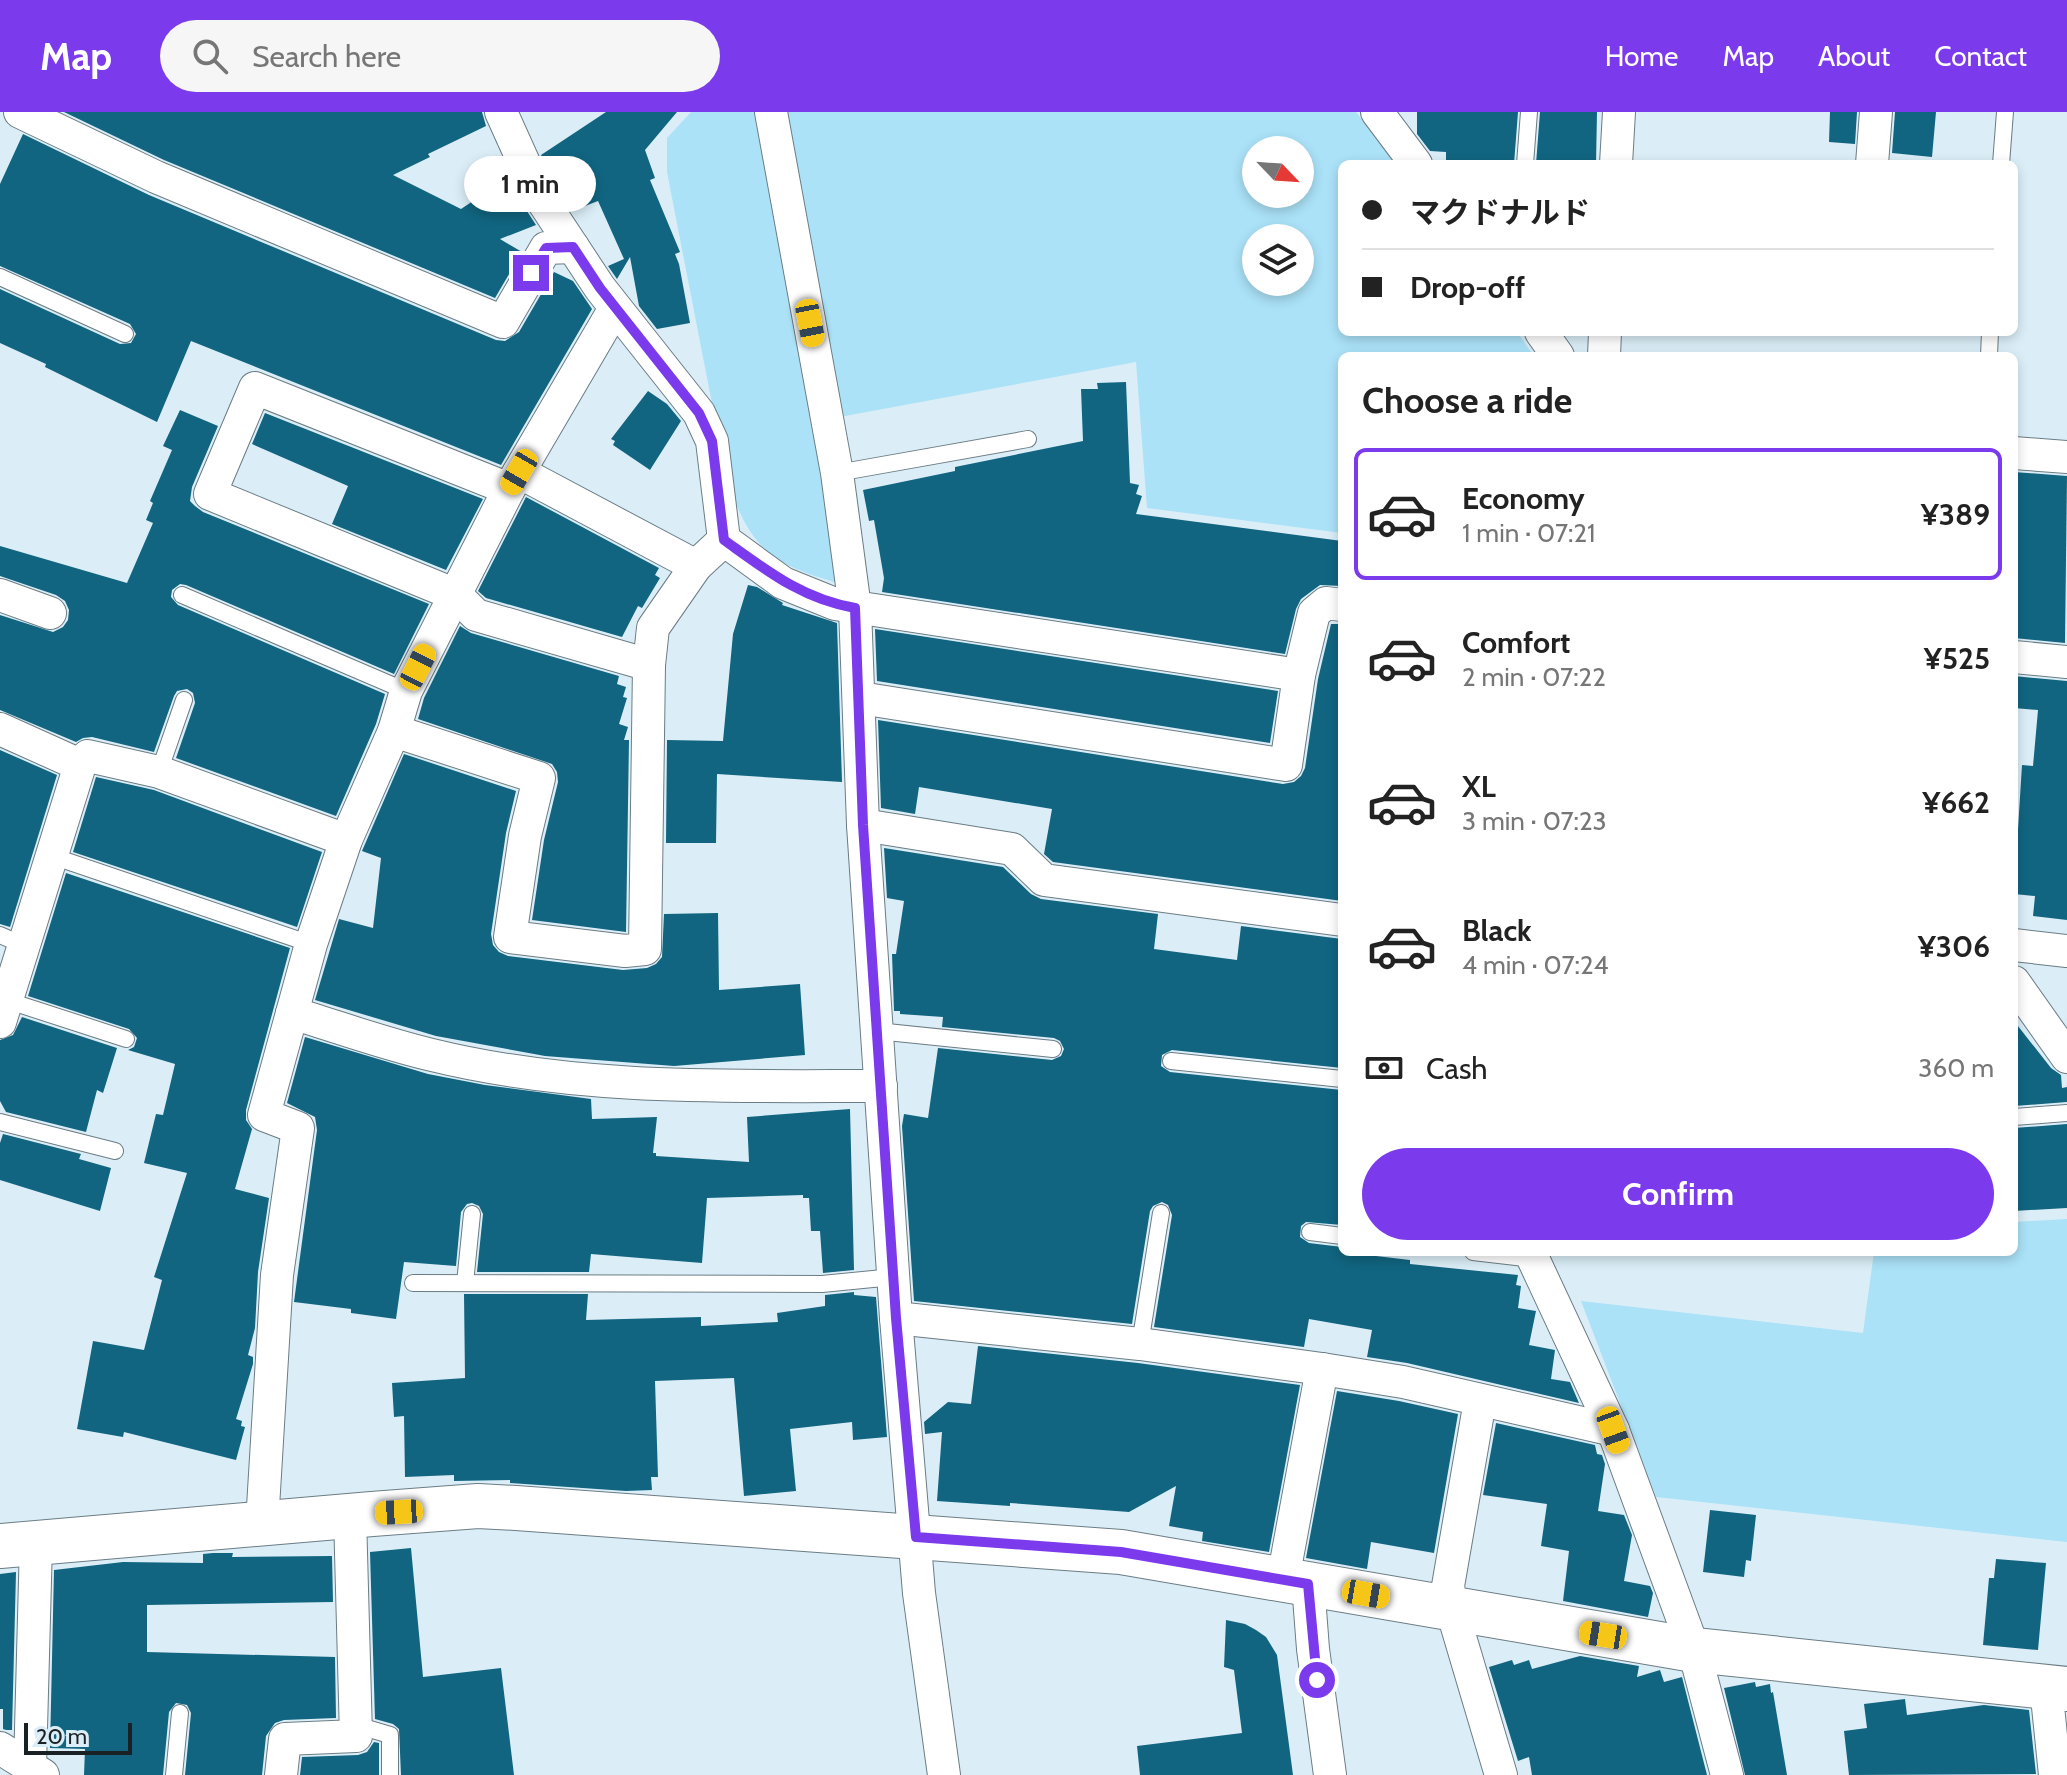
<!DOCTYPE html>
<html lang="en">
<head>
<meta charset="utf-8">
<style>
  body { margin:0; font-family:Cabin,"Noto Sans JP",sans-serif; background:#f6f6f6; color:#222; height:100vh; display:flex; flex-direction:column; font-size:30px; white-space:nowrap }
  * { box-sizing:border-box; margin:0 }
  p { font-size:26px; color:#767676 }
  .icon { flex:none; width:44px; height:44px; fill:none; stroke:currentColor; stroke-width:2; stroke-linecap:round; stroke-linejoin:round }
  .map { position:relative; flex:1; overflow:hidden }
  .side { position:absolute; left:1338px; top:240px; width:680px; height:904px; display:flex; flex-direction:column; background:#fff; border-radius:12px; box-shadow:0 4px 12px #0003 }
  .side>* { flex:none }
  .hud { position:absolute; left:1338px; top:48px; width:680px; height:176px; border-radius:12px; box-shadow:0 4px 12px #0003; display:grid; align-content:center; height:176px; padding:0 24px; background:#fff }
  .needle { width:52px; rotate:115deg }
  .buttons { position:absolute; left:1242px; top:24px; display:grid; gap:16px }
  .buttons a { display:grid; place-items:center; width:72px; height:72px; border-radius:50%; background:#fff; box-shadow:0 4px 12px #0003; font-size:40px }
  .scale { position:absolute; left:24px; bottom:20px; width:108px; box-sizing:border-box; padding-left:8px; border:4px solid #1a2124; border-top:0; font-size:22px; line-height:28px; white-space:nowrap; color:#1a2124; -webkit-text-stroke:6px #dbeef7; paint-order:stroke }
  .end { position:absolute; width:36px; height:36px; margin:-18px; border:10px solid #7c3aed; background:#fff; box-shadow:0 0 0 4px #fff }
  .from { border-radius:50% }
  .bubble { position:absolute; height:56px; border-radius:28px; background:#fff; box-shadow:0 4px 12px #0003; font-size:26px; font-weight:800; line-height:56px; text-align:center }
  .car { position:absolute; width:24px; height:48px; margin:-24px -12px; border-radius:10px; box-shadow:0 0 6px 2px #0007; background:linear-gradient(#f5c518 24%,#345 0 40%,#f5c518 0 76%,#345 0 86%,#f5c518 0) }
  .hud b { display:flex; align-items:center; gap:28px; height:76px; font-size:30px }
  .hud b+b { border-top:2px solid #e0e0e0 }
  .hud i { width:20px; height:20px; background:#222 }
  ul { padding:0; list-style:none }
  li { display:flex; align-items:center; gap:24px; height:132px; margin:0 16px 12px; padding:0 8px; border:4px solid transparent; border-radius:12px }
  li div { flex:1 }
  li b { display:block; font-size:30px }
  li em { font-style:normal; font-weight:800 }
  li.on { border-color:#7c3aed }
  li>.icon { width:72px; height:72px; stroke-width:1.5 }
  h2 { padding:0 24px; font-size:36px; line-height:96px }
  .pay { display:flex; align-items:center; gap:20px; height:88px; padding:0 24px; font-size:30px }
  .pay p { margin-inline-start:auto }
  .button { display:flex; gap:16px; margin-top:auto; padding:16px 24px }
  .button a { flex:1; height:92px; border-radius:48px; background:#7c3aed; color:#fff; font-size:32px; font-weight:800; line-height:92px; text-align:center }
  header { display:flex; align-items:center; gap:48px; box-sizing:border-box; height:112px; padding:0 40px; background:#7c3aed; color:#fff }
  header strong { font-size:38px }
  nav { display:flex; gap:44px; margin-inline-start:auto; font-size:28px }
  .search { width:560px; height:72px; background:#f6f6f6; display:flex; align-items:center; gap:20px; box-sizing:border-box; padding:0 28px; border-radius:44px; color:#767676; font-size:30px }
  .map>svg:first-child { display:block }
</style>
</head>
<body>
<header>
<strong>Map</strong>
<div class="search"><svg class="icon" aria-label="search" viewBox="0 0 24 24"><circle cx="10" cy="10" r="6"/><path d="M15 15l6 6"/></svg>Search here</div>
<nav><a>Home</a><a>Map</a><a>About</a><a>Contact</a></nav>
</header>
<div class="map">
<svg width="2067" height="1663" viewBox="0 0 2067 1663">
  <rect width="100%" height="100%" fill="#dbeef7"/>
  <g fill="#abe2f8" fill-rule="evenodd">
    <path d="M691,0H1356L1396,52H1342V220H1517L1534,244H1342V421L1147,396L1136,250L818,309L840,472C822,466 803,461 786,452C745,430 734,390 723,348L667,60V26ZM1256,38H1300V82H1256ZM1256,126H1300V170H1256Z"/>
    <path d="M2067,1107V1430L1656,1385L1581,1189L1863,1221L1874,1140H2014V1110Z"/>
  </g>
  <g fill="#116580">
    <path d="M64,0H482L486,14L428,42L430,45L393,63L461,97L509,65L521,90L536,113L500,127L522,140L495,186L164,48Z"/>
    <path d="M606,0H677L645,38L655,66L650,68L680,140L675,142L679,152L690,211L657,217L639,194L630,145L617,167L608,154L624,147L598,89L572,99L555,73L541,43Z"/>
    <path d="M1417,0H1518L1514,52H1446V40L1430,39L1417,22Z"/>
    <path d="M1540,0H1597L1596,52H1536Z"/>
    <path d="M1830,0H1857L1855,32L1829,30Z"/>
    <path d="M1895,0H1936L1932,45L1892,41Z"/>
    <path d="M23,22L149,83L496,228L505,229L519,220L554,160L573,169L592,197L501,353L191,229L157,310L45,255L46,252L0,231V177L120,232L131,231L136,222L130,212L0,154V72Z"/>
    <path d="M1126,270L1130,371L1139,373L1136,382L1142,384L1136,402L1342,429V474L1320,473L1301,487L1296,497L1285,542L882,480L884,466L874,408L869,409L863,378L955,359V355L1083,329L1081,277H1098L1097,271Z"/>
    <path d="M648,279L667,292L681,309L650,358L613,333L615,329L611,327Z"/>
    <path d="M180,298L218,314L192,375L190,389L195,394L203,400L429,492L394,562L186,473L180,472L172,478L171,485L178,493L385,582L376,612L336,704L176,646L195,591L193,581L187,577L177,579L174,584L154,640L92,625L83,626L76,630L0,598V503L53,520L63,515L68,508L69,498L65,489L56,483L0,464V434L127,471L153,411L146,408L153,391L150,389L172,338L163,334Z"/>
    <path d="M265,301L483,387L446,458L332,412L348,374L252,332Z"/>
    <path d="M2014,360L2067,364L2065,531L2014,526Z"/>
    <path d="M526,385L659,456L655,463L660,466L642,496L638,494L622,525L486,486L478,479Z"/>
    <path d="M748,473L757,475L783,491L782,493L837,511L842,670L717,662L716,731H666L667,628L723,629L733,522Z"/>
    <path d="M1331,512H1342V789L1053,750L1044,742L1052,697L919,675L915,702L881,696L878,608L1283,672L1294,670L1301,664L1305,656L1318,567Z"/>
    <path d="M460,514L471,521L619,564L617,572L626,575L623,585L627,586L619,612L628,615L624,628H629L626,820L532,808L544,728L558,670L557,660L552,652L418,607L424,586Z"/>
    <path d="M875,517L1278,579L1270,631L877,569Z"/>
    <path d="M2014,564L2067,569V808L2033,804L2035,784L2014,782L2022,653L2033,654L2038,598L2014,596Z"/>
    <path d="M0,638L57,663L10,815L0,812Z"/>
    <path d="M404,642L516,679L506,721L491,822L493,833L499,840L508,844L623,858L647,856L656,852L662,845L664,802L718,801L719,878L800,872L805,943L674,954L545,944L436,924L315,888L339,807L373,816L381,746L362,739Z"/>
    <path d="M96,665L154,678L322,740L297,815L73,740Z"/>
    <path d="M884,736L1003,755L1031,782L1041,787L1158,802L1154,837L1237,848L1241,814L1342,827V956L1172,938L1162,943L1161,954L1170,960L1342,978V1113L1306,1110L1301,1114L1300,1125L1309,1131L1342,1135V1140L1410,1148V1152L1518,1163L1516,1173L1521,1174L1518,1196L1536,1199L1529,1233L1555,1238L1551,1267L1570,1270L1579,1291L1407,1251L1367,1245L1372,1218L1309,1207L1304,1235L1154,1215L1172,1103L1168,1093L1162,1090L1153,1094L1150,1099L1132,1212L914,1189L902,1014L904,1002L928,1006L938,936L1052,948L1061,944L1064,937L1060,929L1054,926L942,915L943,905L900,902V899H894L892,842H896L904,789L887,786Z"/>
    <path d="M66,761L290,836L246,998V1008L252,1017L235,1077L269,1086L258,1160L255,1216L248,1243L253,1245V1252L236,1307L242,1309L241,1314L245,1315L236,1348L124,1320L123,1325L77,1317L93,1229L144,1238L162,1168L154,1165L187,1061L144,1051L156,1002L163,1003L175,952L128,938L134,935L137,926L129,917L28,884Z"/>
    <path d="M22,905L117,936L103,981L97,978L86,1020L6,1000L0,989V928L13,923Z"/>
    <path d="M2014,909L2051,956L2061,963L2062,976L2067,975V990L2014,994Z"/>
    <path d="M305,925L428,962L485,973L591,987L592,1007L657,1005L653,1041H656V1044L749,1050L747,1005L850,997L854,1158L823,1161L820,1119H811L809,1086H803V1083L707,1086L702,1151L591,1142L589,1160H477L483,1102L479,1094L472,1091L467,1092L461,1100L456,1154L404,1150L396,1207L351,1201V1197L294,1190L317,1018L315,1005L287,991Z"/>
    <path d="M2067,1012V1096L2014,1099V1016Z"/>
    <path d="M3,1022L81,1042L79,1047L111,1056L100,1099L0,1068V1031Z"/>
    <path d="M854,1180V1183L876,1185L887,1325L853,1328L852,1310L790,1317L796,1379L744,1384L734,1266L655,1269L658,1365H651L652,1378L626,1379L510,1371V1368L454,1369V1363L405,1365L404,1304L394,1305L392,1271L465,1266L464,1182H588L586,1208L701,1205V1214L778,1210L777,1201L825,1194V1183Z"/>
    <path d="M978,1234L1138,1251L1300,1273L1269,1440L1202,1429L1203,1420L1169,1414L1176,1374L1129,1400L1010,1391V1394L937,1389L942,1320L925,1322L924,1310L948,1290L971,1292Z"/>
    <path d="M1337,1279L1399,1289L1458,1302L1434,1441L1371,1430L1367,1457L1306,1446Z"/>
    <path d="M1496,1311L1595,1333L1597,1342L1602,1343L1605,1352L1598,1399L1624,1403L1632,1423L1624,1469L1650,1474L1653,1481L1648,1505L1563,1489L1569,1439L1541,1434L1547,1392L1483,1383Z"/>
    <path d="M1710,1398L1756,1403L1751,1449L1746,1448L1744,1465L1703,1460Z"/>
    <path d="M411,1436L423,1565L501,1556L514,1663H401L399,1617L393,1612L375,1607L370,1440Z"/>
    <path d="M213,1441H233L232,1445L332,1444L333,1490L147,1493V1540L335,1545L336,1606L284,1608L275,1611L266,1624L262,1663H185L191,1601L187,1593L176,1591L169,1600L163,1663H84L85,1637L50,1636L54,1458L123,1450L203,1451V1442Z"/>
    <path d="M1996,1447L2046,1451L2038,1538L1983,1533L1989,1466H1994Z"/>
    <path d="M16,1460L12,1618H6L3,1617V1597H0V1462Z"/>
    <path d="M1226,1508L1245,1512L1256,1518L1266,1525L1277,1543L1293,1663H1140L1137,1634L1242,1621L1234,1558L1224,1555Z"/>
    <path d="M1580,1544L1639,1554L1637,1565L1660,1558L1664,1570L1682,1565L1707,1663H1532L1529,1645L1518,1649L1489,1555L1512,1548L1514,1553L1529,1548L1532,1557Z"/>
    <path d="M1755,1570L1756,1575L1770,1572L1771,1581L1773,1580L1787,1663H1745L1724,1576Z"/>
    <path d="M1905,1587L1907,1603L1984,1593L2029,1598L2036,1662L1849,1663L1844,1619L1867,1616L1864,1592Z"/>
    <path d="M374,1630L379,1631V1663H300L302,1645L358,1643L367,1640Z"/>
  </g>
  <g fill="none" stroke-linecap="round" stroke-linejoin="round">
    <g stroke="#6b7c84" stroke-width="18">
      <g id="lane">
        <path d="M1525,52L1529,0"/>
        <path d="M2001,52L2005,0"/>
        <path d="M0,165L125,222"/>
        <path d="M1989,244L1990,220"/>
        <path d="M837,361L1028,327"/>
        <path d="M182,483L406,579"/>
        <path d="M159,660L184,588"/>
        <path d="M52,744L311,832"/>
        <path d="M0,823L23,833"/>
        <path d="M6,888L126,927"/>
        <path d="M877,919L1053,937"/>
        <path d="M1171,949L1342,967"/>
        <path d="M2014,1005L2067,1001"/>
        <path d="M0,1010L115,1039"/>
        <path d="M1310,1120L1342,1124"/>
        <path d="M1473,1140L1533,1147"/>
        <path d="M413,1171L822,1172L893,1165"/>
        <path d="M465,1171L472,1102"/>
        <path d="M1140,1232L1161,1101"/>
        <path d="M356,1613L390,1623V1663"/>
        <path d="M174,1663L180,1601"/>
      </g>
    </g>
    <g stroke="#6b7c84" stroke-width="34">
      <g id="street">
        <path d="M20,0L156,65L503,210L546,136L573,135"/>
        <path d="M501,0L538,82L600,176L699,301L712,329L724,428L783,471L835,492L1299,563"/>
        <path d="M771,0L837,361L855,496L863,713L896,1206L919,1481L944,1663"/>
        <path d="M1377,0L1416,52"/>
        <path d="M1616,52L1619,0"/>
        <path d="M1872,52L1876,0"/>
        <path d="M1541,220L1558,244"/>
        <path d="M1604,244L1605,220"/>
        <path d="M2014,341L2067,345"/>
        <path d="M519,360L696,454"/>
        <path d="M509,377L255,276L210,382L456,483L476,503L649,553"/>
        <path d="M0,483L50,501"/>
        <path d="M2014,545L2067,550"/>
        <path d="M860,586L1286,653L1299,563L1314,501L1326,491L1342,493"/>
        <path d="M0,617L80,653"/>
        <path d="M394,619L539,666L525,724L510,825L625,839L645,837L649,553L653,516L696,454L724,428"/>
        <path d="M863,713L1012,737L1044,768L1342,808"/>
        <path d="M2014,833L2067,839"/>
        <path d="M2014,870L2067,945"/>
        <path d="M292,901C338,915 385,932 432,943C579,979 731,974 881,974"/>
        <path d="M0,910L80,653L88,644L159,660L346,728"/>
        <path d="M1530,1140L1613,1318L1694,1538L1727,1663"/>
        <path d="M896,1206L1140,1232L1322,1257L1403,1270L1613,1318"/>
        <path d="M1480,1289L1448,1474L1452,1498L1501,1663"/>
        <path d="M262,1412L277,1163L298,1016L264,1003L311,832L346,728L394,619L406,579L509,377L615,196"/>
        <path d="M1283,1467L1322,1257"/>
        <path d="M1308,1472L1313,1537L1330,1663"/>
        <path d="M2046,1575L2055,1663"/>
        <path d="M0,1636L43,1663"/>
        <path d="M30,1654L36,1431"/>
        <path d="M281,1663L285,1627L356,1624L350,1404"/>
      </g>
    </g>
    <g stroke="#6b7c84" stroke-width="46">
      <path id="secondary" d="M0,1434L372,1402L478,1394L516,1396L1121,1440L1694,1538L2067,1577"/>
    </g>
    <use href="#lane" stroke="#fff" stroke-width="16"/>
    <use href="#street" stroke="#fff" stroke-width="32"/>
    <use href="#secondary" stroke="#fff" stroke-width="44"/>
  </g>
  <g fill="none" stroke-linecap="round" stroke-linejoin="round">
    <path stroke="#7c3aed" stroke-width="10" d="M531,161L546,136L573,135L600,176L699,301L712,329L724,428C766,458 802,487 855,496L863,713L896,1206L916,1425L1121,1440L1308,1472L1317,1568"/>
  </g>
</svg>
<div class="buttons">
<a><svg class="needle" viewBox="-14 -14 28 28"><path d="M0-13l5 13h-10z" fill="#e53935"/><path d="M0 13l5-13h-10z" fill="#767676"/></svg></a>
<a><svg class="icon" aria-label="layers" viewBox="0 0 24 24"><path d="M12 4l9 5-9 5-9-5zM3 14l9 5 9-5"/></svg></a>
</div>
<div class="scale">20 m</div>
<i class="end from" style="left:1317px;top:1568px"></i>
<i class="end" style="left:531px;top:161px"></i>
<div class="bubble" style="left:464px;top:44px;width:132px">1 min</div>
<i class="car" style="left:810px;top:211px;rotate:169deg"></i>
<i class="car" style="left:519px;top:360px;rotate:210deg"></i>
<i class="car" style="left:418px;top:555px;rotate:27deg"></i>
<i class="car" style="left:1613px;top:1318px;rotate:160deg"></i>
<i class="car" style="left:399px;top:1400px;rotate:267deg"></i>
<i class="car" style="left:1366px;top:1482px;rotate:100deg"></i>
<i class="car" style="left:1603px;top:1523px;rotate:279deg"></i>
<div class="hud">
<b><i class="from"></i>マクドナルド</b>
<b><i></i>Drop-off</b>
</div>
<section class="side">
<h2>Choose a ride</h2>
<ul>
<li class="on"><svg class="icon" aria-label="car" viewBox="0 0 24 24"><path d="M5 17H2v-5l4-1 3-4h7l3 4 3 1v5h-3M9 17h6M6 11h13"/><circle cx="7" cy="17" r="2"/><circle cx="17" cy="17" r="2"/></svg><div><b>Economy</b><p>1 min · 07:21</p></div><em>¥389</em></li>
<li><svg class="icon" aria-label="car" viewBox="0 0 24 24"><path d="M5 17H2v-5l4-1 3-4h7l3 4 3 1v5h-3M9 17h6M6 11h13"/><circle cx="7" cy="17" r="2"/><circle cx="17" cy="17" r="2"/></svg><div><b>Comfort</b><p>2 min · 07:22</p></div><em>¥525</em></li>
<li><svg class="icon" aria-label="car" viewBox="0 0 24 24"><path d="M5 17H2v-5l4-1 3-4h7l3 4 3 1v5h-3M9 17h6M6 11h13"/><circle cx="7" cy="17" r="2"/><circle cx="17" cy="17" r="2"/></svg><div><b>XL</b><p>3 min · 07:23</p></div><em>¥662</em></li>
<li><svg class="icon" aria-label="car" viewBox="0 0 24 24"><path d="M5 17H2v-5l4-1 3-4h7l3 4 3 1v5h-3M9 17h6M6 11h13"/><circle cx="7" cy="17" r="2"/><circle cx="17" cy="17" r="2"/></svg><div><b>Black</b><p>4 min · 07:24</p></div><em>¥306</em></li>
</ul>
<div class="pay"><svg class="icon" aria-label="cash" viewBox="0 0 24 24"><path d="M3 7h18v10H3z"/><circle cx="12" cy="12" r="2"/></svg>Cash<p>360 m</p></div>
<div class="button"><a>Confirm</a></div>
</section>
</div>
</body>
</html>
